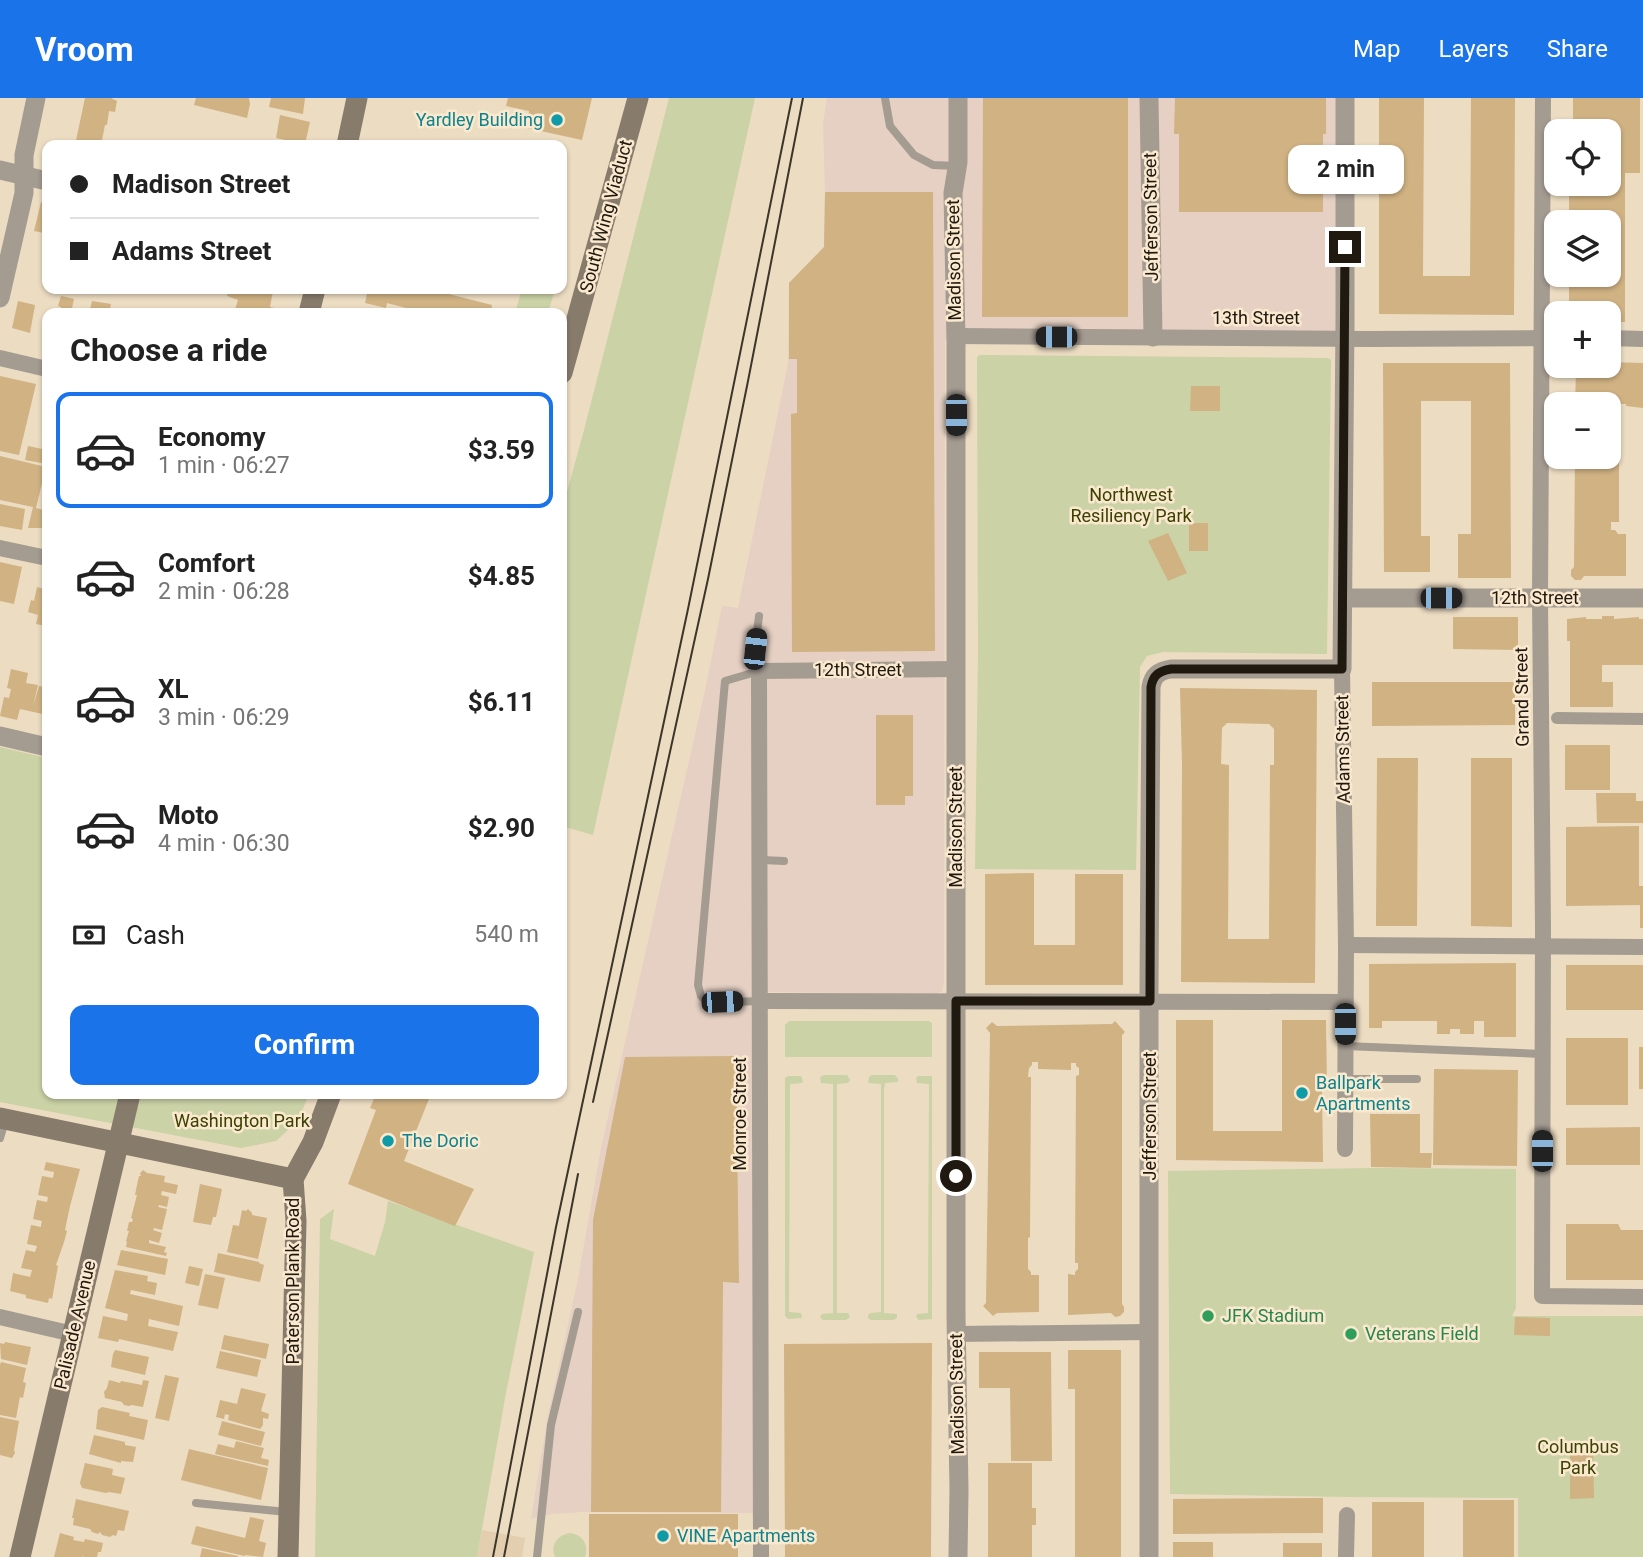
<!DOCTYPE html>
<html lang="en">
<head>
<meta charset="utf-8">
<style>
  body { margin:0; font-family:Roboto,sans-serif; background:#f2f2f2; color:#222; height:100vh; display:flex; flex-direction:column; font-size:26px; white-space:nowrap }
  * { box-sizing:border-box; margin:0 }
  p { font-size:23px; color:#767676 }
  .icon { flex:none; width:38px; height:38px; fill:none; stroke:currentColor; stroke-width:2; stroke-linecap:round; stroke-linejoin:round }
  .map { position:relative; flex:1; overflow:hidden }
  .details { position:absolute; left:42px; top:210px; width:525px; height:791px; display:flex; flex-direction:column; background:#fff; border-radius:14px; box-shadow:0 2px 5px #0004 }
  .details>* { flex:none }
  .guide { position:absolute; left:42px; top:42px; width:525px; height:154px; border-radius:14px; box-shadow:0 2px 5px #0004; display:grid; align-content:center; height:154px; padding:0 28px; background:#fff }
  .controls { position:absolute; left:1544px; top:21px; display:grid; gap:14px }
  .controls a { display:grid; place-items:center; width:77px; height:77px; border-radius:14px; background:#fff; box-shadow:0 2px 5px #0004; font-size:35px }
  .end { position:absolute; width:32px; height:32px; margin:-16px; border:9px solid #1f1910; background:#fff; box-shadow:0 0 0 4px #fff }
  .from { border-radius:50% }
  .bubble { position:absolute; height:49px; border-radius:14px; background:#fff; box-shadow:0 2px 5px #0004; font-size:23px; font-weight:700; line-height:49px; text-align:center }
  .car { position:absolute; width:21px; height:42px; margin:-21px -10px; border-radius:9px; box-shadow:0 0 5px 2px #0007; background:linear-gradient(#222 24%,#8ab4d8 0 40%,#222 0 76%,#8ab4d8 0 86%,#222 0) }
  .guide b { display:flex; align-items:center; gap:24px; height:66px; font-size:26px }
  .guide b+b { border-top:2px solid #e0e0e0 }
  .guide i { width:18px; height:18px; background:#222 }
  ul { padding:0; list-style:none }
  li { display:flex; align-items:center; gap:21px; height:116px; margin:0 14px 10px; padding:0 14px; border:4px solid transparent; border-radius:14px }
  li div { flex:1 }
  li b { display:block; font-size:26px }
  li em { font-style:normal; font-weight:700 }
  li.selected { border-color:#1a73e8 }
  li>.icon { width:63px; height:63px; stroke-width:1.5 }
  h2 { padding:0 28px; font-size:32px; line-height:84px }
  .pay { display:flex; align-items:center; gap:18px; height:77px; padding:0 28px; font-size:26px }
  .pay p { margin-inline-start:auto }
  .primary-button { display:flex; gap:14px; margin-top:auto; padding:14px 28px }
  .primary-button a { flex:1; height:80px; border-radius:14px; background:#1a73e8; color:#fff; font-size:28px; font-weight:700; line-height:80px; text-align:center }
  header { display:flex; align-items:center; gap:42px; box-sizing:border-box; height:98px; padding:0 35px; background:#1a73e8; color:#fff }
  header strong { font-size:33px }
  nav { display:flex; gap:38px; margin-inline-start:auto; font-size:24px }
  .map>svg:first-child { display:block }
</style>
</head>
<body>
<header>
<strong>Vroom</strong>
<nav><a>Map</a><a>Layers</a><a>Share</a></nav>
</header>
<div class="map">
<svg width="1643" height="1459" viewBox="0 0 1643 1459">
  <rect width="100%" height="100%" fill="#ecdcc2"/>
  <path fill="#e3cfaf" d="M482,1432L525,1440L522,1459H477Z"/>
  <path fill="#e5d0c3" d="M827,0H1336L1345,241L945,243L944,885L942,893L936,896L765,894L754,1415L582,1414L551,1416L531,1421L548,1317L578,1181L601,1050L706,588L722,508L738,510L788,266L789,185L824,149L825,94L823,26Z"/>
  <g fill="#cad2a6">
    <path d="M669,0H755L593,737L562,728V412L583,336Z"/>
    <path d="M522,191H555L548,215H515Z"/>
    <path d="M980,257L1328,260L1331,262L1327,556L1163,554L1147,558L1140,569L1136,772L975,771L978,555L977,259Z"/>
    <path d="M0,649L47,660V996H309L298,1023L276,1043L241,1050L0,1004Z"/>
    <path d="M789,923H929L932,925V959H785V927Z"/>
    <path d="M824,977H847L850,982L848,985L837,986V1215H848L850,1219L846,1222H823L820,1219L822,1216L833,1215V986L821,985L820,979Z"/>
    <path d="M872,977H895L898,981V984L885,985L884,992V1215L897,1216V1220L893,1222H871L868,1220V1217L871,1215L881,1214V986L868,985L869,979Z"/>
    <path d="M788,978H801L803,983L802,985L790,986L789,1214L801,1215L802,1220L788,1221L785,1218V980Z"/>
    <path d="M918,978H932V1221L919,1222L916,1219L917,1216L928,1215L929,986L917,985L916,980Z"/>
    <path d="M1378,1070L1516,1071V1210L1512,1218H1643V1459H1518V1400L1350,1399L1170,1396L1168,1073Z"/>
    <path d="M388,1103L534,1154L506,1295L477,1459H315L320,1121L334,1111L330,1141L375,1158L385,1124Z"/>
    <path d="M569,1435C582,1436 589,1446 585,1459H555C550,1447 557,1438 569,1435Z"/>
  </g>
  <g fill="#d0b283" fill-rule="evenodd">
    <path d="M85,0H111L117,3L115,14L109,13L107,27H105L101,47H75Z"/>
    <path d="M196,0H249L250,6L247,20L194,7Z"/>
    <path d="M271,0H305L303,16L269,9Z"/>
    <path d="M508,0H592L582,42L527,30L529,13L506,8Z"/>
    <path d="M983,0H1128V219H982Z"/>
    <path d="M1175,0H1326V36H1323V114H1179V36H1174Z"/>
    <path d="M1379,0H1424L1423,178H1470L1471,0H1515L1514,217L1379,216Z"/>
    <path d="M1573,0H1640V75H1625V224H1608V215H1569V177H1608V124H1569V86H1608V33H1573Z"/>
    <path d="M280,17L310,24L305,46L276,40Z"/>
    <path d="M825,94H933L935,553L792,554L791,316L797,315V261H789V185L824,149Z"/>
    <path d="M41,104L47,105V148L42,146L44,135L34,133Z"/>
    <path d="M228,191H266L273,193L270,209L274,210L273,215H234L238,202L227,198Z"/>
    <path d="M368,191H429L492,207L491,215H425L387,205L386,210L365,205Z"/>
    <path d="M61,198L74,201L71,215H60L61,209L58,208Z"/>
    <path d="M18,203L35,207L30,235L12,230Z"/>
    <path d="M92,203L111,206L109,215H89Z"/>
    <path d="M1608,264L1643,265V310L1626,308V306H1618L1615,309L1612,310V318H1619V424H1611V432H1615L1618,436H1626V478H1584L1581,482H1575L1571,478V472L1574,469L1575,359H1608V306H1575L1576,274L1571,268H1608Z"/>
    <path d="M1383,265H1510L1511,480H1458V436H1471V303H1421V438H1430V474H1384Z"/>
    <path d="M0,278L36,286L19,357L0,353Z"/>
    <path d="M1191,288H1220V313H1190Z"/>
    <path d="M28,348L47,352V366L25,362Z"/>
    <path d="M0,358L46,369L36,410L47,413V426L43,424L42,430H28L33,409L0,402Z"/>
    <path d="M0,406L25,411L22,432L0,428Z"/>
    <rect x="1189" y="425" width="19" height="28"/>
    <path d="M1168,435L1187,475L1168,483L1148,443Z"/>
    <path d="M0,464L22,469L14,506L0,503Z"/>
    <path d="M37,489L47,492L46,528L36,526L38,517L28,514L31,502L34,503Z"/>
    <path d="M1602,518H1614V521L1639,519V521H1643V567H1602V584H1613V609H1570V543H1567V521L1586,519V521H1602Z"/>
    <path d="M1453,519H1518V552L1453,551Z"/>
    <path d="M11,571L28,575L26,585L38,587L33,608L39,588L47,589V617L20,611L17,622L0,618L4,599L9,600L11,591L7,590Z"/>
    <path d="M1372,584H1515V627L1372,628Z"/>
    <path d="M1180,590L1317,592L1315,885L1181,884L1182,666ZM1227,625L1269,626L1274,631V667H1270L1269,841H1228L1229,667L1221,666L1222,630Z"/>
    <path d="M876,617H913V698H905V707H876Z"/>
    <rect x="1565" y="647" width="45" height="45"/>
    <path d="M1377,660H1418L1417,828H1376Z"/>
    <path d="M1471,660H1512V829L1471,828Z"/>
    <path d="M1596,695H1636V703H1643V725H1597Z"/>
    <path d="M1639,728V788H1643V830H1640V807L1566,808V729Z"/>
    <path d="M1034,775V847H1075V776H1123V887H985V776Z"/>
    <path d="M1516,865V939H1484V923H1474V936H1460V931H1450V936H1437V923H1382V930H1369V866Z"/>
    <rect x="1566" y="867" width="77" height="45"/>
    <path d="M1176,922H1213V1033H1282V922H1326L1327,990H1322L1323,1064L1176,1062Z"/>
    <path d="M1115,923L1125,934L1122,937V1206L1124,1209V1214L1120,1218L1115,1219L1111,1215L1068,1217V1176L1075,1177V1174L1078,1171V1165H1075L1076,978L1079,977V970L1076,968V965H1071V972L1038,971V964H1032V967L1029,970L1028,979H1031L1030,1139L1028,1140V1171L1031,1174V1177H1039V1214L997,1215L993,1218L983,1208L986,1205L990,935L986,930L992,924L997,928L1112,926Z"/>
    <rect x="1566" y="940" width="62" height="67"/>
    <rect x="1639" y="949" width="4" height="42"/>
    <path d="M736,958L739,1185L723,1184L721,1414H591L593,1122L625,959Z"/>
    <path d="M1434,971L1518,972L1517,1068L1433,1067Z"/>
    <path d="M376,996H431L404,1063L474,1091L455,1128L348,1086L376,1012L370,1010Z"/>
    <path d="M1370,1016H1420V1055H1432L1431,1070L1371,1069Z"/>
    <path d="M1640,1029V1067H1566V1030Z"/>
    <path d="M46,1064L80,1071L70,1108L65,1132L67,1133L64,1144L56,1167L58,1168L52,1201L49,1200L48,1205L26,1200V1197L10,1193L13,1175L30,1179L32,1172L21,1170L26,1152L35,1154L37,1148L27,1146L31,1127L41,1129V1127L42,1123L33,1121L37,1102L47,1104L48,1099L38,1097L42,1078L53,1080L54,1074L44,1072Z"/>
    <path d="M143,1072L147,1075L165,1078L164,1084L178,1087L176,1096L162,1093L161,1097L169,1099L167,1109L159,1107L158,1109L167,1111L162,1132L154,1130L153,1132L162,1135L159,1145L149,1142V1145L166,1149L164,1154L167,1155L166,1158L126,1149L127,1144L126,1143L129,1133H127L129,1124H132L133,1121L131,1120L137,1097H135L137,1087L139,1078H141L140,1075Z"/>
    <path d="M200,1086L222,1091L216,1119H213L211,1127L193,1124Z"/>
    <path d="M248,1111L252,1115V1117L267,1120L258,1161L227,1154L233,1127L239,1128L242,1112L246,1113Z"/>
    <path d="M1566,1126H1618L1621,1132H1643V1182H1566Z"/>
    <path d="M121,1152L168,1161L165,1177L117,1167Z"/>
    <path d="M218,1155L259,1164V1165L264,1167L260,1184L214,1174Z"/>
    <path d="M189,1168L203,1171L199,1188L185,1185Z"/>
    <path d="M115,1172L148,1178L147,1183L157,1185L155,1197L131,1192L130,1196L183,1208L179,1228L149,1221L148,1228L178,1234L173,1253L119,1241L118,1244L98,1240L103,1218L127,1223L128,1216L105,1210Z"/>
    <path d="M205,1176L225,1180L218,1211L198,1207Z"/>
    <path d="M1515,1219L1550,1220V1238L1514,1237Z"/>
    <path d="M224,1237L269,1246L266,1261L221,1251Z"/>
    <path d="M5,1244L31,1249L27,1267L1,1261L0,1245L4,1246Z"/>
    <path d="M932,1245L931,1459H785L784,1246Z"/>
    <path d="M115,1252L149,1259L145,1277L111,1269L113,1256Z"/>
    <path d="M1068,1252H1121V1459H1075V1291H1068Z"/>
    <path d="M220,1253L261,1262L257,1279L216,1270Z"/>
    <path d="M979,1254H1051L1052,1363H1011L1010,1290H979Z"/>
    <path d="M1,1264L26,1270L23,1284L26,1285L23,1300L20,1299L16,1320L0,1317V1267Z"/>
    <path d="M165,1277L179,1280L169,1323L155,1320Z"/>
    <path d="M109,1282L120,1285L121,1283L142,1287L143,1282L149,1283L143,1309L132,1307L129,1308L124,1307L122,1304L105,1300L104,1294L107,1290Z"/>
    <path d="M241,1290L266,1296L261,1313L269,1316L268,1321L263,1320V1327L260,1331L228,1322L229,1317L225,1316L224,1321L216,1319L220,1302L237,1306Z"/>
    <path d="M102,1309L130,1315L129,1318L148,1322L144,1342L96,1331L98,1312Z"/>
    <path d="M0,1319L19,1323L14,1352L15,1355L12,1360L0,1357Z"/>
    <path d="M222,1323L265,1334L261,1348L218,1337Z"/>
    <path d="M94,1337L125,1344V1347L136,1349L133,1364L121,1363V1365L89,1356Z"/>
    <path d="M236,1343L264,1350L261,1360L269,1362L268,1368L215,1356L218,1346L234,1350Z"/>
    <path d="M1593,1346L1594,1400L1570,1401V1347Z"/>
    <path d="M189,1351L268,1370L261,1402L181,1382Z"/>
    <path d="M85,1365L113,1371L112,1377L125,1380L121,1396L109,1394L106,1395L82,1390L80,1385Z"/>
    <path d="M988,1365H1032V1410H1036V1427H1032V1459H988Z"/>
    <path d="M1323,1400V1435L1173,1436V1401Z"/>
    <path d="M76,1401L129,1413L124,1433L118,1432L116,1438L113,1437L110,1439L102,1437L100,1434L98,1436L92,1434L90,1431L73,1427L74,1420H72Z"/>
    <rect x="1463" y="1402" width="51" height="57"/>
    <rect x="1372" y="1404" width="52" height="55"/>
    <rect x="589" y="1416" width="149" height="43"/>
    <path d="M250,1419L264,1422L259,1443L266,1445L263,1459L245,1457V1458L191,1446L196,1428L245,1440Z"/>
    <path d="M60,1435L74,1439L73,1442L84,1444L85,1441L103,1445L101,1454H98L97,1459H84L82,1458V1459H54Z"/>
    <rect x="1173" y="1444" width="40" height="15"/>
    <rect x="1283" y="1445" width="39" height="14"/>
    <path d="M202,1450L238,1458V1459H200Z"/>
  </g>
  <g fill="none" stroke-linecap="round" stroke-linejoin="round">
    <g stroke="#a49b91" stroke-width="8">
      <path d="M885,0L890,28L914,57L933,67L958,68"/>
      <path d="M759,518L755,551L759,573L725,583L698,887L701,898L708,905L759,903"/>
      <path d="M759,762L784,763"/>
      <path d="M1345,948L1542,956"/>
      <path d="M1345,981H1417"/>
      <path d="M0,1040L5,1023"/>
      <path d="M196,1405L287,1414"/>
      <path d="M537,1459L551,1327L578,1214"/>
    </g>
    <path stroke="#a49b91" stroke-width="12" d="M1557,620L1643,621"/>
    <g stroke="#a49b91" stroke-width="16">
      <path d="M1543,0L1540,500L1543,831L1542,1198L1643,1199"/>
      <path d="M956,238L1368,241L1556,240"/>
      <path d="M1608,240L1643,241"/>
      <path d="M0,260L47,271"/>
      <path d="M0,450L47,460"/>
      <path d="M1342,571L1346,847L1345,1051"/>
      <path d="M1346,847L1643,849"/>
      <path d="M759,903L1345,904"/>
      <path d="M0,1219L73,1236"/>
      <path d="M956,1236L1149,1234"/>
      <path d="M761,1459L759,573L957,571"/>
      <path d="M1346,1459L1347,1417"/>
    </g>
    <g stroke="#a49b91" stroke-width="19">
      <path d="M1149,0L1153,239"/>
      <path d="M0,72L47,83"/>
      <path d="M0,200L24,95V57L36,0"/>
      <path d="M1344,500H1643"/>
      <path d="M0,638L47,649"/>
      <path d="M958,1459L959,1392L956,1217V243L953,95L958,64V0"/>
      <path d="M1149,1459V888L1151,589C1153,577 1159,573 1171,571H1342L1345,224V0"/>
    </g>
    <g stroke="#877b6c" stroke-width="21">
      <path d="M347,47L357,0"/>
      <path d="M309,215L315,191"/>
      <path d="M562,275L638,0"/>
      <path d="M0,1020L293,1081"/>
      <path d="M293,1081L313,1044L331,996"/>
      <path d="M20,1459L130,996"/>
      <path d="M288,1459L296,1123L293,1081"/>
    </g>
    <g stroke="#3c3529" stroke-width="2">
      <path d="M593,1004L708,481L748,283L803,0"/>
      <path d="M493,1459L556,1129L688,511L792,0"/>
      <path d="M504,1459L578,1076"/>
    </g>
  </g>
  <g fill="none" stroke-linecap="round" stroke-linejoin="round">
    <path stroke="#1f1910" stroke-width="9" d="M956,1078V903H1150L1151,589C1153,577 1159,573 1171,571H1342L1345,149"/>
  </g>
  <g fill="#0f9aa8" stroke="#fae9cf" stroke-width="2.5">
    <circle cx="557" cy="22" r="7"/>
    <circle cx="1302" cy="995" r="7"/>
    <circle cx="388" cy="1043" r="7"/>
    <circle cx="663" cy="1438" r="7"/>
  </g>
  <g fill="#2e9e5b" stroke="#fae9cf" stroke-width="2.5">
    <circle cx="1208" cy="1218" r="7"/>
    <circle cx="1351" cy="1236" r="7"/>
  </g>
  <g text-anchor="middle" stroke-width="5" stroke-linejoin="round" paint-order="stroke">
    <g font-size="18" fill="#0d838f" stroke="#fae9cf" text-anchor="start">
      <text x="543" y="28" text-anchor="end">Yardley Building</text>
      <text x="1316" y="991">Ballpark<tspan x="1316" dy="21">Apartments</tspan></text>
      <text x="402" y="1049">The Doric</text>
      <text x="677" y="1444">VINE Apartments</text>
    </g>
    <g font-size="18" fill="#1f1910" stroke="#fae9cf">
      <text transform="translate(606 118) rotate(-75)" y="6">South Wing Viaduct</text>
      <text transform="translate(1151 119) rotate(-91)" y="6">Jefferson Street</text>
      <text transform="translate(954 162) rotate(-91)" y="6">Madison Street</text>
      <text x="1256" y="226">13th Street</text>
      <text x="1535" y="506">12th Street</text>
      <text x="858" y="578">12th Street</text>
      <text transform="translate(1522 599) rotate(-91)" y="6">Grand Street</text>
      <text transform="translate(1343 651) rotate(-91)" y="6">Adams Street</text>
      <text transform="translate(956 729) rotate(-90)" y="6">Madison Street</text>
      <text transform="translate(740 1016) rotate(-90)" y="6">Monroe Street</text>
      <text transform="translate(1150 1018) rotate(-90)" y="6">Jefferson Street</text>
      <text transform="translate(293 1183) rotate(-90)" y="6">Paterson Plank Road</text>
      <text transform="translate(75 1227) rotate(-77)" y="6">Palisade Avenue</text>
      <text transform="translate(957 1296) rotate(-91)" y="6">Madison Street</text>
    </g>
    <g font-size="18" fill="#3a4101" stroke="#fae9cf">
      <text x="1131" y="403">Northwest<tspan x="1131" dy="21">Resiliency Park</tspan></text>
      <text x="242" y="1029">Washington Park</text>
      <text x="1578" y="1355">Columbus<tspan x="1578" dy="21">Park</tspan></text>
    </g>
    <g font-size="18" fill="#27864d" stroke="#fae9cf" text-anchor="start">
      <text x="1222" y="1224">JFK Stadium</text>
      <text x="1365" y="1242">Veterans Field</text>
    </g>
  </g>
</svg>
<div class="controls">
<a><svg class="icon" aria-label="locate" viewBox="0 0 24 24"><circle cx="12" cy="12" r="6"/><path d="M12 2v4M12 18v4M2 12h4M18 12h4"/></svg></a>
<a><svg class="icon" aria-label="layers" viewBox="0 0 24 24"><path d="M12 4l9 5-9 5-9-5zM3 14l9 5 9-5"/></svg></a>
<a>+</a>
<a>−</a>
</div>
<i class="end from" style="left:956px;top:1078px"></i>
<i class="end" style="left:1345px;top:149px"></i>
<div class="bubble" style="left:1288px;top:47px;width:116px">2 min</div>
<i class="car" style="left:1056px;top:239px;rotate:270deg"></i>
<i class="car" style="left:956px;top:317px;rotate:180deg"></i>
<i class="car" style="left:1441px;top:500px;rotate:90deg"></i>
<i class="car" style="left:755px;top:551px;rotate:6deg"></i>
<i class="car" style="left:722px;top:904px;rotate:88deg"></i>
<i class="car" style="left:1345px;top:926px;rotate:180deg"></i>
<i class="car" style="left:1542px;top:1053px;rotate:0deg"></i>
<div class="guide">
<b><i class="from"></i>Madison Street</b>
<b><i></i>Adams Street</b>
</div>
<section class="details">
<h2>Choose a ride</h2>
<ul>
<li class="selected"><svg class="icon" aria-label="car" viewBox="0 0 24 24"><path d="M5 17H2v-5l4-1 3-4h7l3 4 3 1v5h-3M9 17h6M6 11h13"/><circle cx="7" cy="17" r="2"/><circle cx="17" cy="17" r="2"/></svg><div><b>Economy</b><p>1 min · 06:27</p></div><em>$3.59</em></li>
<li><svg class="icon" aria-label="car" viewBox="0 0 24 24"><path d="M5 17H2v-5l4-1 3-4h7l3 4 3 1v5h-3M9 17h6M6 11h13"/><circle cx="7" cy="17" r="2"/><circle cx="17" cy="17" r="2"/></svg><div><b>Comfort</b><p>2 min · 06:28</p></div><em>$4.85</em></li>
<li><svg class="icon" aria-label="car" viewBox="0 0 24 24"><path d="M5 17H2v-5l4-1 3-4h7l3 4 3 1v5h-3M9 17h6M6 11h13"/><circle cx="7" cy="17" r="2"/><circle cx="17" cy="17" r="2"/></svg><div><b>XL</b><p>3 min · 06:29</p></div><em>$6.11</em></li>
<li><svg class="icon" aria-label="car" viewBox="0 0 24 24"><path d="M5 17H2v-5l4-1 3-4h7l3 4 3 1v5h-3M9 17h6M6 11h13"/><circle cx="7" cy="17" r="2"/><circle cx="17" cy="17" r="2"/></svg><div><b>Moto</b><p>4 min · 06:30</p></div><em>$2.90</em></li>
</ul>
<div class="pay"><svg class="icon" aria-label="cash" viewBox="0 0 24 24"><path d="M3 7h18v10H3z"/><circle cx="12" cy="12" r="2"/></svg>Cash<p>540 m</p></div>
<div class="primary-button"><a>Confirm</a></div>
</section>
</div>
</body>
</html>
